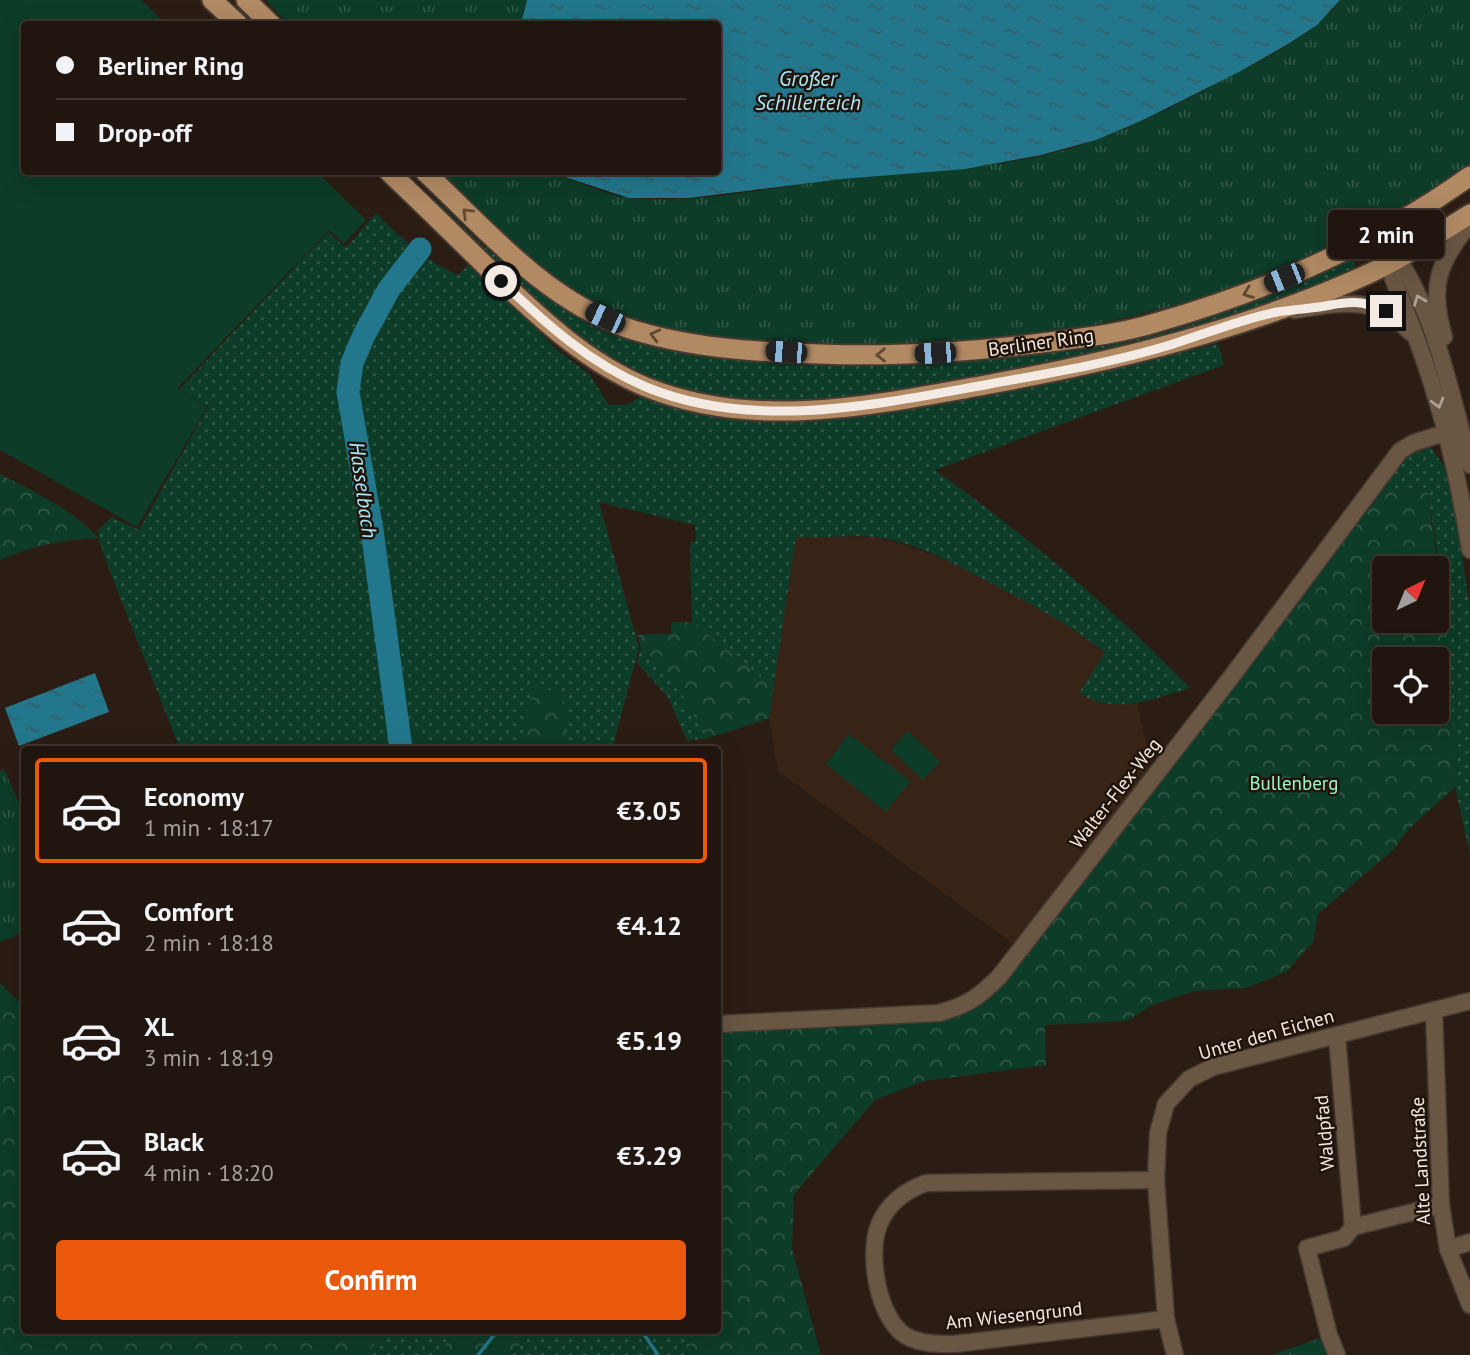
<!DOCTYPE html>
<html lang="en">
<head>
<meta charset="utf-8">
<style>
  body { margin:0; font-family:"PT Sans",sans-serif; background:#2d231d; color:#f1f3f6; height:100vh; display:flex; flex-direction:column; font-size:26px; white-space:nowrap }
  * { box-sizing:border-box; margin:0 }
  p { font-size:23px; color:#a29f9e }
  .icon { flex:none; width:38px; height:38px; fill:none; stroke:currentColor; stroke-width:2; stroke-linecap:round; stroke-linejoin:round }
  .map { position:relative; flex:1; overflow:hidden }
  .details { position:absolute; left:21px; top:746px; width:700px; height:588px; display:flex; flex-direction:column; background:#20160f; border-radius:7px; box-shadow:0 7px 28px #0002,0 0 0 2px #3d352f }
  .details>* { flex:none }
  .banner { position:absolute; left:21px; top:21px; width:700px; height:154px; border-radius:7px; box-shadow:0 7px 28px #0002,0 0 0 2px #3d352f; display:grid; align-content:center; height:154px; padding:0 35px; background:#20160f }
  .needle { width:46px; rotate:43deg }
  .fabs { position:absolute; left:1372px; top:556px; display:grid; gap:14px }
  .fabs a { display:grid; place-items:center; width:77px; height:77px; border-radius:7px; background:#20160f; box-shadow:0 7px 28px #0002,0 0 0 2px #3d352f; font-size:35px }
  .end { position:absolute; width:32px; height:32px; margin:-16px; border:9px solid #f4eae4; background:#111; box-shadow:0 0 0 4px #111 }
  .from { border-radius:50% }
  .bubble { position:absolute; height:49px; border-radius:7px; background:#20160f; box-shadow:0 7px 28px #0002,0 0 0 2px #3d352f; font-size:23px; font-weight:700; line-height:49px; text-align:center }
  .car { position:absolute; width:21px; height:42px; margin:-21px -10px; border-radius:9px; box-shadow:0 0 5px 2px #0007; background:linear-gradient(#222 24%,#8ab4d8 0 40%,#222 0 76%,#8ab4d8 0 86%,#222 0) }
  .banner b { display:flex; align-items:center; gap:24px; height:66px; font-size:26px }
  .banner b+b { border-top:2px solid #3d352f }
  .banner i { width:18px; height:18px; background:#f1f3f6 }
  ul { padding:12px 0 0; list-style:none }
  li { display:flex; align-items:center; gap:21px; height:105px; margin:0 14px 10px; padding:0 21px; border:4px solid transparent; border-radius:7px }
  li div { flex:1 }
  li b { display:block; font-size:26px }
  li em { font-style:normal; font-weight:700 }
  li.active { border-color:#ea580c }
  li>.icon { width:63px; height:63px; stroke-width:1.5 }
  .action { display:flex; gap:14px; margin-top:auto; padding:14px 35px }
  .action a { flex:1; height:80px; border-radius:7px; background:#ea580c; color:#fff; font-size:28px; font-weight:700; line-height:80px; text-align:center }
  .map>svg:first-child { display:block }
</style>
</head>
<body>
<div class="map">
<svg width="1470" height="1355" viewBox="0 0 1470 1355">
  <defs>
    <pattern id="grass-dots" width="8" height="8" patternUnits="userSpaceOnUse" patternTransform="scale(1.75)"><rect width="8" height="8" fill="#0d3c28"/><path d="M2 2h.1M6 6h.1" fill="none" stroke="#315847" stroke-width="1.8" stroke-linecap="round"/></pattern>
    <pattern id="forest-crowns" width="20" height="18" patternUnits="userSpaceOnUse" patternTransform="scale(1.75)"><rect width="20" height="18" fill="#0d3c28"/><path d="M2 6a3 3 0 1 1 6 0M12 15a3 3 0 1 1 6 0" fill="none" stroke="#315847"/></pattern>
    <pattern id="park-tufts" width="24" height="20" patternUnits="userSpaceOnUse" patternTransform="scale(1.75)"><rect width="24" height="20" fill="#0d3c28"/><path d="M3 7l-1-3M5 7V3M7 7l1-3M15 17l-1-3M17 17v-4M19 17l1-3" fill="none" stroke="#315847"/></pattern>
    <pattern id="water-ripples" width="26" height="14" patternUnits="userSpaceOnUse" patternTransform="scale(1.75)"><rect width="26" height="14" fill="#23778c"/><path d="M2 4q2-2 4 0t4 0M15 11q2-2 4 0t4 0" fill="none" stroke="#365e68"/></pattern>
  </defs>
  <rect width="100%" height="100%" fill="#2b1d14"/>
  <path fill="#372417" d="M795,537H875L899,543L950,561L1041,609L1084,635L1106,653L1080,693L1105,704H1137L1154,777L1016,946L778,771L769,718Z"/>
  <g fill="url(#grass-dots)">
    <path d="M436,200L482,245L553,299L675,347L1076,346L1351,256L1357,270L1253,310L1108,354L863,400L791,404L702,397L634,373L571,334L433,205Z"/>
    <path d="M376,213C401,238 426,261 458,275L471,262L556,349L590,375L609,405H627L644,395L863,413L1014,391L1218,344L1224,365L935,470C1026,535 1112,608 1190,688C1153,699 1115,716 1079,693L1105,653C1073,626 1037,608 1000,588C961,568 921,543 876,537C850,534 822,539 796,537L769,718L708,738L687,741L668,697L637,663L641,648L638,635L671,634L672,622H692L690,542H696L695,525L599,502L639,648L612,749H180L109,569L98,538V530L112,517L139,530L208,407L179,390L328,232L346,248Z"/>
    <path d="M1431,447L1451,477L1470,610V854L1455,787L1456,764L1437,551L1427,488L1367,495L1405,457Z"/>
    <path d="M385,1330H463L456,1332L437,1355H366Z"/>
    <path d="M535,1330H683L688,1355H510Z"/>
  </g>
  <g fill="url(#forest-crowns)" fill-rule="evenodd">
    <path d="M0,474C33,492 73,509 98,538C61,540 34,545 0,560Z"/>
    <path d="M1427,488L1445,620L1456,764L1455,787L1409,829L1393,850L1318,914L1313,942L1286,972L1246,988L1194,991L1152,1005L1127,1021L1045,1025L1046,1065L924,1081L875,1100L794,1194L792,1249L821,1355H688L683,1330H718V1028L940,1018L967,1012L986,999L1367,495ZM1384,569H1437V621H1384ZM1384,660H1437V712H1384Z"/>
    <path d="M672,622H692L773,686L769,718L708,738L682,695L641,648L638,635L671,634Z"/>
    <path d="M535,686L561,693L570,719L563,749H520L526,714Z"/>
    <path d="M390,725L411,730L436,749H393Z"/>
    <path d="M0,983L24,1007V1330H385L366,1355H0Z"/>
    <path d="M463,1330H535L510,1355H437L456,1331Z"/>
  </g>
  <g fill="url(#park-tufts)">
    <path d="M266,0H527L521,24H288Z"/>
    <path d="M1340,0H1470V170C1430,194 1390,222 1348,242C1275,276 1198,301 1119,319C1099,323 1079,329 1059,332C975,343 889,346 805,342C740,339 661,336 601,306C537,275 488,221 436,172H508C524,181 546,172 565,178C587,184 608,196 631,198C702,204 772,187 842,179C927,169 1016,170 1098,139C1143,123 1185,100 1227,78C1262,61 1317,32 1340,0Z"/>
    <path d="M4,769L24,815V932L0,942V771Z"/>
    <path d="M1329,1335L1337,1355H1271Z"/>
  </g>
  <g fill="#0d3c28">
    <path d="M0,0H141L166,24H24V172H317L366,220L344,244L329,230L177,389L207,407L137,527L0,450Z"/>
    <path d="M908,731L940,762L923,780L891,750Z"/>
    <path d="M849,734L910,781L886,812L826,764Z"/>
  </g>
  <g fill="url(#water-ripples)">
    <path d="M527,0H1340L1317,25L1288,44L1239,72L1141,121L1096,140L1041,155L965,169L842,179L689,198H629L565,177L550,175L518,176L508,172H718V24H521Z"/>
    <path d="M95,673L109,712L19,746L5,708Z"/>
  </g>
  <g fill="none" stroke-linecap="round" stroke-linejoin="round">
    <g stroke="#23778c" stroke-width="3.5">
      <path d="M641,1330L658,1355"/>
      <path d="M478,1355L498,1330"/>
    </g>
    <path stroke="#23778c" stroke-width="23" d="M401,749L372,530L348,392L352,363L364,335L389,289L420,249"/>
    <g stroke="#473a31" stroke-width="19">
      <g id="minor">
        <path d="M1377,234C1389,271 1404,305 1417,340C1442,408 1459,478 1470,550"/>
        <path d="M1390,249C1431,296 1454,404 1470,465"/>
        <path d="M1295,310C1342,303 1374,294 1410,332"/>
        <path d="M1444,337C1429,286 1438,263 1470,223"/>
        <path d="M1434,1011L1441,1205L1448,1249L1470,1305"/>
        <path d="M718,1024L939,1013C967,1005 978,998 999,977L1232,676L1400,451L1413,443L1460,428"/>
        <path d="M1337,1036L1353,1227"/>
        <path d="M1156,1180L926,1183C906,1190 887,1204 879,1225C867,1254 878,1319 906,1336C921,1344 937,1344 954,1344L1166,1319"/>
        <path d="M1448,1249L1470,1242"/>
        <path d="M1175,1355L1166,1319L1156,1180L1158,1133L1166,1104L1189,1079L1213,1067L1470,1001"/>
        <path d="M1337,1355L1329,1335L1307,1248L1344,1238L1353,1227L1441,1205"/>
      </g>
    </g>
    <g stroke="#473a31" stroke-width="23">
      <g id="major">
        <path d="M212,0L238,24"/>
        <path d="M246,0L271,24"/>
        <path d="M389,172C425,206 461,242 497,277C542,320 588,363 646,387C754,431 875,405 985,385C1116,361 1244,330 1366,275C1402,259 1436,235 1470,214"/>
        <path d="M425,172C486,229 545,300 627,328C688,348 756,352 820,354C894,357 968,352 1042,343C1080,338 1119,334 1155,323C1267,291 1375,244 1470,176"/>
      </g>
    </g>
    <use href="#minor" stroke="#695643" stroke-width="16"/>
    <use href="#major" stroke="#b18a64" stroke-width="19"/>
  </g>
  <defs><path id="oneway-chevron" d="M-2-3.5L2.5 0L-2 3.5" fill="none" stroke-width="1.6" stroke-linecap="round" stroke-linejoin="round" transform="scale(1.75)"/></defs>
  <g stroke="#624933">
    <use href="#oneway-chevron" transform="translate(467 213) rotate(-136)"/>
    <use href="#oneway-chevron" transform="translate(1248 293) rotate(159)"/>
    <use href="#oneway-chevron" transform="translate(655 335) rotate(-166)"/>
    <use href="#oneway-chevron" transform="translate(881 355) rotate(179)"/>
  </g>
  <g stroke="#aea094">
    <use href="#oneway-chevron" transform="translate(1419 300) rotate(-111)"/>
    <use href="#oneway-chevron" transform="translate(1438 403) rotate(74)"/>
  </g>
  <g fill="none" stroke-linecap="round" stroke-linejoin="round">
    <path stroke="#f4eae4" stroke-width="9" d="M501,281C545,323 589,363 646,387C755,432 878,404 990,384C1050,373 1111,363 1170,345C1205,334 1241,319 1277,312C1290,310 1305,309 1319,307C1332,305 1347,301 1361,303C1369,304 1378,308 1386,311"/>
  </g>
  <g text-anchor="middle" stroke-width="5" stroke-linejoin="round" paint-order="stroke">
    <g font-size="19" fill="#f4eae4" stroke="#21140b">
      <text transform="translate(1041 342) rotate(-8)" y="7">Berliner Ring</text>
      <text transform="translate(1115 793) rotate(-52)" y="7">Walter-Flex-Weg</text>
      <text transform="translate(1266 1034) rotate(-16)" y="7">Unter den Eichen</text>
      <text transform="translate(1324 1133) rotate(-95)" y="7">Waldpfad</text>
      <text transform="translate(1420 1161) rotate(-93)" y="7">Alte Landstraße</text>
      <text transform="translate(1014 1315) rotate(-6)" y="7">Am Wiesengrund</text>
    </g>
    <g font-size="19" fill="#99f9c9" stroke="#21140b">
      <text x="1294" y="790">Bullenberg</text>
    </g>
    <g font-size="21" font-style="italic" fill="#abeafd" stroke="#21140b">
      <text x="808" y="86">Großer<tspan x="808" dy="24">Schillerteich</tspan></text>
      <text transform="translate(363 490) rotate(82)" y="7">Hasselbach</text>
    </g>
  </g>
</svg>
<div class="fabs">
<a><svg class="needle" viewBox="-14 -14 28 28"><path d="M0-13l5 13h-10z" fill="#e53935"/><path d="M0 13l5-13h-10z" fill="#a29f9e"/></svg></a>
<a><svg class="icon" aria-label="locate" viewBox="0 0 24 24"><circle cx="12" cy="12" r="6"/><path d="M12 2v4M12 18v4M2 12h4M18 12h4"/></svg></a>
</div>
<i class="end from" style="left:501px;top:281px"></i>
<i class="end" style="left:1386px;top:311px"></i>
<div class="bubble" style="left:1328px;top:210px;width:116px">2 min</div>
<i class="car" style="left:1284px;top:278px;rotate:248deg"></i>
<i class="car" style="left:605px;top:318px;rotate:295deg"></i>
<i class="car" style="left:786px;top:352px;rotate:274deg"></i>
<i class="car" style="left:935px;top:353px;rotate:267deg"></i>
<div class="banner">
<b><i class="from"></i>Berliner Ring</b>
<b><i></i>Drop-off</b>
</div>
<section class="details">
<ul>
<li class="active"><svg class="icon" aria-label="car" viewBox="0 0 24 24"><path d="M5 17H2v-5l4-1 3-4h7l3 4 3 1v5h-3M9 17h6M6 11h13"/><circle cx="7" cy="17" r="2"/><circle cx="17" cy="17" r="2"/></svg><div><b>Economy</b><p>1 min · 18:17</p></div><em>€3.05</em></li>
<li><svg class="icon" aria-label="car" viewBox="0 0 24 24"><path d="M5 17H2v-5l4-1 3-4h7l3 4 3 1v5h-3M9 17h6M6 11h13"/><circle cx="7" cy="17" r="2"/><circle cx="17" cy="17" r="2"/></svg><div><b>Comfort</b><p>2 min · 18:18</p></div><em>€4.12</em></li>
<li><svg class="icon" aria-label="car" viewBox="0 0 24 24"><path d="M5 17H2v-5l4-1 3-4h7l3 4 3 1v5h-3M9 17h6M6 11h13"/><circle cx="7" cy="17" r="2"/><circle cx="17" cy="17" r="2"/></svg><div><b>XL</b><p>3 min · 18:19</p></div><em>€5.19</em></li>
<li><svg class="icon" aria-label="car" viewBox="0 0 24 24"><path d="M5 17H2v-5l4-1 3-4h7l3 4 3 1v5h-3M9 17h6M6 11h13"/><circle cx="7" cy="17" r="2"/><circle cx="17" cy="17" r="2"/></svg><div><b>Black</b><p>4 min · 18:20</p></div><em>€3.29</em></li>
</ul>
<div class="action"><a>Confirm</a></div>
</section>
</div>
</body>
</html>
